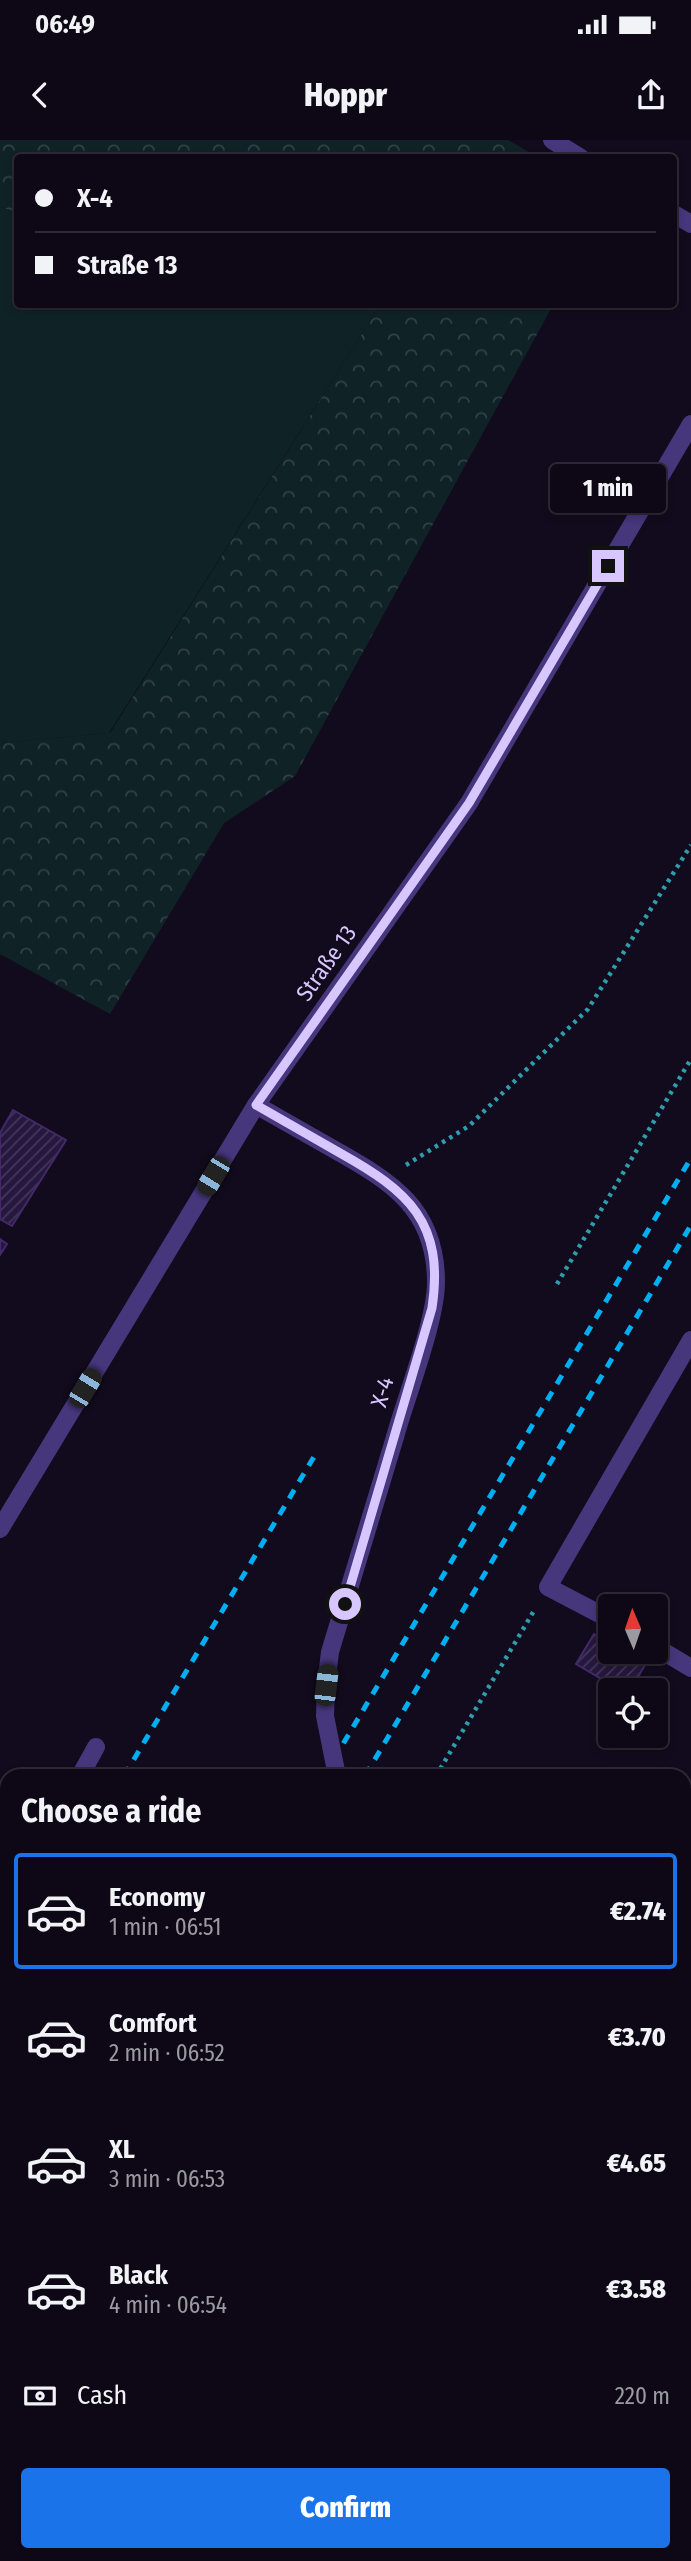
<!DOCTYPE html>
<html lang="en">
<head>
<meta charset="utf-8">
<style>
  body { margin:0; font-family:"Fira Sans Condensed",sans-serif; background:#1c1623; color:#f1f3f6; height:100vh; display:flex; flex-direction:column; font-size:26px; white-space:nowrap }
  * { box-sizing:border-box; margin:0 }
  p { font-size:23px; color:#9b9aa1 }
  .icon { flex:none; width:38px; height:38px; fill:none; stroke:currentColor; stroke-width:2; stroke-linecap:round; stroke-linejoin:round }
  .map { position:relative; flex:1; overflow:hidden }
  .side { position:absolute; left:0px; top:1629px; width:691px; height:793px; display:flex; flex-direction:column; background:#0e0816; border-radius:21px 21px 0 0; box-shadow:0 4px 10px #0003,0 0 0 2px #2e2935 }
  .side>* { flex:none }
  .top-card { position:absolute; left:14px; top:14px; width:663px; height:154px; border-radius:7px; box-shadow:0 4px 10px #0003,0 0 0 2px #2e2935; display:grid; align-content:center; height:154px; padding:0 21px; background:#0e0816 }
  .needle { width:46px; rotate:358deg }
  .controls { position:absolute; left:598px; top:1454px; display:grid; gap:14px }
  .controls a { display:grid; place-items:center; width:70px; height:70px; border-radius:7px; background:#0e0816; box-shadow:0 4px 10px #0003,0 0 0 2px #2e2935; font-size:35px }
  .end { position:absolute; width:32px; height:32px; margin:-16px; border:9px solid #d8c7ff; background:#111; box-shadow:0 0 0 4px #111 }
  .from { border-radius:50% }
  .bubble { position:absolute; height:49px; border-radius:7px; background:#0e0816; box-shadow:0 4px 10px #0003,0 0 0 2px #2e2935; font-size:23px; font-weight:800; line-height:49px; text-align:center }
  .car { position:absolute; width:21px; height:42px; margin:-21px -10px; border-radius:9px; box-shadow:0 0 5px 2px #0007; background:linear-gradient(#222 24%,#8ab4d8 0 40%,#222 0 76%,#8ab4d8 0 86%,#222 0) }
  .top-card b { display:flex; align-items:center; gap:24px; height:66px; font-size:26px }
  .top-card b+b { border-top:2px solid #2e2935 }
  .top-card i { width:18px; height:18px; background:#f1f3f6 }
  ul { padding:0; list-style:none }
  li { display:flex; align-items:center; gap:21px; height:116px; margin:0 14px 10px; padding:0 7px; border:4px solid transparent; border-radius:7px }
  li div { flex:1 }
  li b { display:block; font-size:26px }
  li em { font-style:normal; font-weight:800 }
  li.active { border-color:#1a73e8 }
  li>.icon { width:63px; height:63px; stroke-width:1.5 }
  h2 { padding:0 21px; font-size:32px; line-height:84px }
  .pay { display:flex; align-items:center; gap:18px; height:77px; padding:0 21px; font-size:26px }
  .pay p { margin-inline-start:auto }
  .button { display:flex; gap:14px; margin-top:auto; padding:14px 21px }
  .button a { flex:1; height:80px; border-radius:7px; background:#1a73e8; color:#fff; font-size:28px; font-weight:800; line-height:80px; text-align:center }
  .status { display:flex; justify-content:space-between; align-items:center; height:49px; padding:0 35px; background:#0e0816; direction:ltr }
  .status svg { height:19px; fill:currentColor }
  header { display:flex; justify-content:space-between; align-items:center; height:91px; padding:0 21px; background:#0e0816; font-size:32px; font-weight:800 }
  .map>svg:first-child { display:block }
</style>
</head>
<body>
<div class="status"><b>06:49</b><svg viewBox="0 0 49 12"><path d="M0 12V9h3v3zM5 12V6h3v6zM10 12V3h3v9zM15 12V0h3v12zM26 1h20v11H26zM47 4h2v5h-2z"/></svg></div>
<header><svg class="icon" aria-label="back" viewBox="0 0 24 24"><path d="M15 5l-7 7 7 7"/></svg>Hoppr<svg class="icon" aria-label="share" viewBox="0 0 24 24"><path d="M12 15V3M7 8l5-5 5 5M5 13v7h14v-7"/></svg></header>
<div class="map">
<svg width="691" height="2421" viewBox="0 0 691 2421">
  <defs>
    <pattern id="forest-crowns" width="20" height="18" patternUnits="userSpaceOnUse" patternTransform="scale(1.75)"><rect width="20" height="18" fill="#0f2327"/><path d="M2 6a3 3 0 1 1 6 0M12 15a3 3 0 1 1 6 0" fill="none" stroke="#314147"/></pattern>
    <pattern id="water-ripples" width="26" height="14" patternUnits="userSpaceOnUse" patternTransform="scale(1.75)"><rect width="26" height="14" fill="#081139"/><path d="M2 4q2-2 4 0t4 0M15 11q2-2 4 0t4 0" fill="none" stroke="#2b3257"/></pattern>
    <pattern id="building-hatch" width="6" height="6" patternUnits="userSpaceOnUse" patternTransform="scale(1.75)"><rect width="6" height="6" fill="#26173e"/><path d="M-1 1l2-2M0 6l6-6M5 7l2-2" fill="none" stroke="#45375b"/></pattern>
  </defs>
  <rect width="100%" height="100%" fill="#120b1d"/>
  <g fill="#0f2327">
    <path d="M0,66L17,74L18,164H358L375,173L109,593L0,603Z"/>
    <path d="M691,1741V2127L684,2138V1752Z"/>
    <path d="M691,2343V2421H645L648,2415H684V2355Z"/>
    <path d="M304,2415H521L517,2421H301Z"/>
  </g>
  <g fill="url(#forest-crowns)">
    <path d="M0,0H508L537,17L18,18L17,74L0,66Z"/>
    <path d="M358,165H553L295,636L224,683L110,874L0,814V603L110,593L375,173Z"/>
    <path d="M7,2395V2415H298L294,2421H0V2408Z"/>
  </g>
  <g fill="url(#water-ripples)">
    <path d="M691,2127V2343L684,2355V2138Z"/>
    <path d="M521,2415H648L645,2421H517Z"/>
  </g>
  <g fill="url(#building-hatch)" stroke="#42296a" stroke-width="2">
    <path d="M13,970L66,1000L12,1086L0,1079V993Z"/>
    <path d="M0,1099L7,1104L0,1115Z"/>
    <path d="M594,1494L611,1504V1512H624L645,1525L630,1550H620L576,1524Z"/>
  </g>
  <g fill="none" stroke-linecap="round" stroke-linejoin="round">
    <g stroke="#2d9eae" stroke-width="4.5" stroke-dasharray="3.5 5" stroke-linecap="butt">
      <path d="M406,1025L469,986L588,869L691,705"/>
      <path d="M557,1144L691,919"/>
      <path d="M436,1636L535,1469"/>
      <path d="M684,1756L691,1745"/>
      <path d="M684,1971L691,1960"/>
      <path d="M0,2367L7,2355"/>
      <path d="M279,2421L282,2415"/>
      <path d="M416,2421L419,2415"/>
    </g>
    <g stroke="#46367c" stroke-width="18">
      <path d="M552,0L581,18"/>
      <path d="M674,74L691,84"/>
      <path d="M256,965C282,980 309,995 335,1010C392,1042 436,1069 436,1142C436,1181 406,1257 395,1297"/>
      <path d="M0,1389L256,965L469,663L691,284"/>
      <path d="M611,1480L548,1447L691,1200"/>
      <path d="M656,1507L691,1528"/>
      <path d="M80,1636L96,1607"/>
      <path d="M0,1691L7,1694"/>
      <path d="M0,1779L7,1766"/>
    </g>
    <g stroke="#46367c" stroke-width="18">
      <path d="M326,1545L330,1512L395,1297"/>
      <path d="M684,1856L691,1859"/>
    </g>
    <g stroke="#00aef2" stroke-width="5" stroke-dasharray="10 9" stroke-linecap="butt">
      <path d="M124,1636L315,1315"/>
      <path d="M324,1636L691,1018"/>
      <path d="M365,1636L691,1085"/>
      <path d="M0,1844L7,1832"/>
      <path d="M0,2183L7,2171"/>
      <path d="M0,2255L7,2243"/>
    </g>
    <path stroke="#46367c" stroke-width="18" d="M326,1545L325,1576L337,1636"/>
  </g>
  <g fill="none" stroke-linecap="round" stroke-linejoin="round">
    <path stroke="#d8c7ff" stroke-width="9" d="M345,1464L432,1168C445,1082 408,1051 340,1013C312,997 284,981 256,965L469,663L608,426"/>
  </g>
  <g text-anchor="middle" stroke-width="5" stroke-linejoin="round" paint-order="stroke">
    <g font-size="23" fill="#d8c7ff" stroke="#120b1d">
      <text transform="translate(326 823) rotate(-55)" y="8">Straße 13</text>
      <text transform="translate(382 1252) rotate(-74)" y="8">X-4</text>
    </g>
  </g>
</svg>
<div class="controls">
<a><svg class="needle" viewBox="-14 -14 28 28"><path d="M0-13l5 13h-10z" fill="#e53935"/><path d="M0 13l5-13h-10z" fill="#9b9aa1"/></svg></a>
<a><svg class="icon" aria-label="locate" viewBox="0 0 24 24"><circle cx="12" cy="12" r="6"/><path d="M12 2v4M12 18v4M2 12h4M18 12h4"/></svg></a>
</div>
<i class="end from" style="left:345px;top:1464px"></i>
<i class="end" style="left:608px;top:426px"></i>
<div class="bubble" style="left:550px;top:324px;width:116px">1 min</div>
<i class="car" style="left:213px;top:1036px;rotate:211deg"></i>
<i class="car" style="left:85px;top:1248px;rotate:31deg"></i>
<i class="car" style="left:326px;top:1545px;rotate:7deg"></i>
<div class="top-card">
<b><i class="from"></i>X-4</b>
<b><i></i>Straße 13</b>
</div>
<section class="side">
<h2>Choose a ride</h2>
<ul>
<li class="active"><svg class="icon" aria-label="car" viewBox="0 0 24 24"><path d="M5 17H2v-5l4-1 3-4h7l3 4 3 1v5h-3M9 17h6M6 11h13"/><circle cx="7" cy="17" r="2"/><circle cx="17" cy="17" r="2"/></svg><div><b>Economy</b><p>1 min · 06:51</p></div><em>€2.74</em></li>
<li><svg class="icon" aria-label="car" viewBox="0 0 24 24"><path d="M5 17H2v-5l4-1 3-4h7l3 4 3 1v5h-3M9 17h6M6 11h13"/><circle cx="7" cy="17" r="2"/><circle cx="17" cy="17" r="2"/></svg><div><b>Comfort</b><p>2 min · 06:52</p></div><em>€3.70</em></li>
<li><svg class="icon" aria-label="car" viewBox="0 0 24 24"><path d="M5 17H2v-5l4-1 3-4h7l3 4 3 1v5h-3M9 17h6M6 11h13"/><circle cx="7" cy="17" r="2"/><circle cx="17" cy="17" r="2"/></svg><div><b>XL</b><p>3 min · 06:53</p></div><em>€4.65</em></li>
<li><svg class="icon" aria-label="car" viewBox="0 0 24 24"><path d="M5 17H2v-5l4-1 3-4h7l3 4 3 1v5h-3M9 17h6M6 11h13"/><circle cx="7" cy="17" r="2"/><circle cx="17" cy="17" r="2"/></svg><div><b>Black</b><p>4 min · 06:54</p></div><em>€3.58</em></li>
</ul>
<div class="pay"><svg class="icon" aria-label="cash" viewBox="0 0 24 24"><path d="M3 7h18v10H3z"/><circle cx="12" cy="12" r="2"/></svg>Cash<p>220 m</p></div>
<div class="button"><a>Confirm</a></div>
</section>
</div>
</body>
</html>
